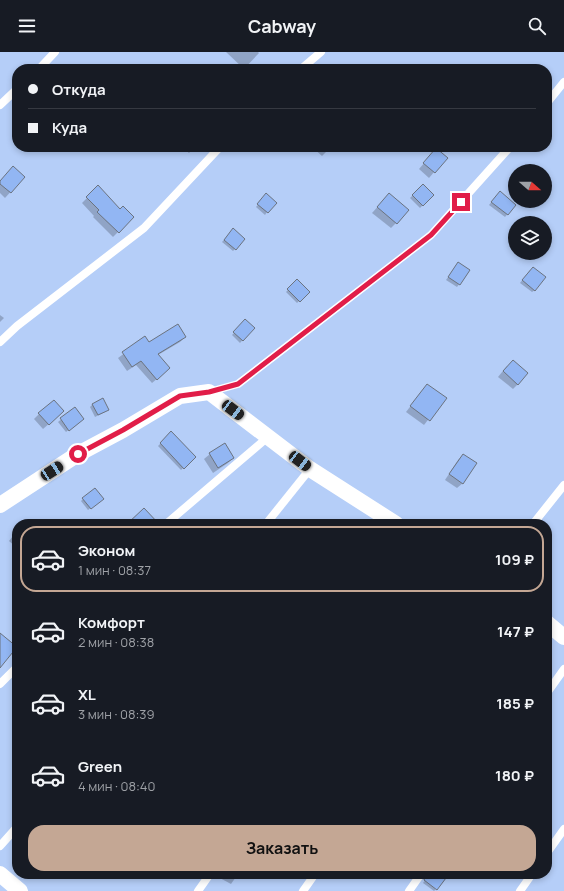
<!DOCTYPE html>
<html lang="ru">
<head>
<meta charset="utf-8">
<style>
  body { margin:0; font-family:Manrope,sans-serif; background:#242831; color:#f1f3f6; height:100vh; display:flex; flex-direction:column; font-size:15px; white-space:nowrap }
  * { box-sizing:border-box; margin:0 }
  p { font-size:13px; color:#9ea1a6 }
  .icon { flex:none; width:22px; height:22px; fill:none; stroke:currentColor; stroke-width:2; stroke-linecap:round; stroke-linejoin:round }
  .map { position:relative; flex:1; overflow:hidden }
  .side { position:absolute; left:12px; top:467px; width:540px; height:360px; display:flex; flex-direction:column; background:#171b24; border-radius:16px; box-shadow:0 2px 6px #0003 }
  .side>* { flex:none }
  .guide { position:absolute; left:12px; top:12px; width:540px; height:88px; border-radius:16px; box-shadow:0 2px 6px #0003; display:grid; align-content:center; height:88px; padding:0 16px; background:#171b24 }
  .needle { width:26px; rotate:110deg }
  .controls { position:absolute; left:508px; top:112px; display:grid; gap:8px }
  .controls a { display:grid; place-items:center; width:44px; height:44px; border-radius:50%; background:#171b24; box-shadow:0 2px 6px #0003; font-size:20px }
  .end { position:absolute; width:18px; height:18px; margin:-9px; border:5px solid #e11d48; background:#fff; box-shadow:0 0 0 2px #fff }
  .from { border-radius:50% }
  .car { position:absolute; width:12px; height:24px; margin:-12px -6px; border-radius:5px; box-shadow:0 0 3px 1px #0007; background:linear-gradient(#222 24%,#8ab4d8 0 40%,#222 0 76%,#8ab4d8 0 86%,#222 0) }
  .guide b { display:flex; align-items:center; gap:14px; height:38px; font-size:15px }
  .guide b+b { border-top:1px solid #363941 }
  .guide i { width:10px; height:10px; background:#f1f3f6 }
  ul { padding:7px 0 0; list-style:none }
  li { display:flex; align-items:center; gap:12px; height:66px; margin:0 8px 6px; padding:0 8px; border:2px solid transparent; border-radius:16px }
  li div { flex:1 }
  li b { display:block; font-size:15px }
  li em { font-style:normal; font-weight:700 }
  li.selected { border-color:#c4a794 }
  li>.icon { width:36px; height:36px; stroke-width:1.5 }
  .button { display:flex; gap:8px; margin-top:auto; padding:8px 16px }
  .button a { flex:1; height:46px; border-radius:16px; background:#c4a794; color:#111; font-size:16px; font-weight:700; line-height:46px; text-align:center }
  header { display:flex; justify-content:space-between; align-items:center; height:52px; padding:0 16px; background:#171b24; font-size:18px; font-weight:700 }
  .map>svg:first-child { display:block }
</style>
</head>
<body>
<header><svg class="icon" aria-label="menu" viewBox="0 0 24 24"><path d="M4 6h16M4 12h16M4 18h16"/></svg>Cabway<svg class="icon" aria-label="search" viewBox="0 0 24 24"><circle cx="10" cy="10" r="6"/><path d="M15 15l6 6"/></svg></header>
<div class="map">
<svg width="564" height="839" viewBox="0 0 564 839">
  <rect width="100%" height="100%" fill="#d9e1ef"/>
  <path fill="#b5cef8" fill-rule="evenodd" d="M0,0H564V839H0ZM17,17H547V95H17ZM515,119H545V149H515ZM515,171H545V201H515ZM17,472H547V822H17Z"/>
  <g fill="#0003">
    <path d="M226,0H258L259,1L244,17Z"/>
    <path d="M182,95H195L189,101Z"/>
    <path d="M312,95H331L322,104Z"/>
    <path d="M431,103L446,106L429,126L419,117Z"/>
    <path d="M24,125L5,146L0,141V130Z"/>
    <path d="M423,133L433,143L420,156L410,146Z"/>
    <path d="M98,135L120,159L133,165L113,185L93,165L94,164L82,151Z"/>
    <path d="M389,142L396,171L391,176L372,161Z"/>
    <path d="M266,143L267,160L265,163L256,155Z"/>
    <path d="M497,143L515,153L505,165L489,153Z"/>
    <path d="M231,180L235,197L233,199L222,190Z"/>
    <path d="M456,214L469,219L457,235L446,228Z"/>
    <path d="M530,218L535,238L532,240L520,231Z"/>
    <path d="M297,228L309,240L297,251L286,240Z"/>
    <path d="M0,263L4,266L0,270Z"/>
    <path d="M245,269L253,276L240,291L232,283Z"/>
    <path d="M185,285L180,290L158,303L164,321L152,331L136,313L127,319L118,306L145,286L148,291Z"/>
    <path d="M507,314L518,332L513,337L498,325Z"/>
    <path d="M427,333L445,346L424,373L406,360Z"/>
    <path d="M93,352L105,360L95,365L90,355Z"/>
    <path d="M75,356L80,369L66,380L58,370Z"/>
    <path d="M39,362L58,364L43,377L34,367Z"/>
    <path d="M171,381L195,405L181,418L158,394Z"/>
    <path d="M225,393L233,406L228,411L213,421L204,407L210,402Z"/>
    <path d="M463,403V431L457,436L445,428L458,408Z"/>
    <path d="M83,447L100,449L88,458L81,449Z"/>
    <path d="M17,479V496L9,489Z"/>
    <path d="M110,822H120L116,826Z"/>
    <path d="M220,822H238L231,832L218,825Z"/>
    <path d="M430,822H439L436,837L434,839L423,831Z"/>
  </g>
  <g fill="#92b6f3" stroke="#6b737f">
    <path d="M436,96L448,106L435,121L423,111Z"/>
    <path d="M13,114L25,125L11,141L0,132V129Z"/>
    <path d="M423,132L434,143L423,154L412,143Z"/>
    <path d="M98,133L120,157L123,154L134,165L119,181L97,160L99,158L86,145Z"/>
    <path d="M500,139L516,153L508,163L491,150Z"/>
    <path d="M266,141L277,151L268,161L257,152Z"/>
    <path d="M389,141L409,158L397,172L377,155Z"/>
    <path d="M233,176L245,187L236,198L224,188Z"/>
    <path d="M458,210L470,218L460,233L448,225Z"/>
    <path d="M533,215L546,225L535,239L522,228Z"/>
    <path d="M297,227L310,240L300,250L287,237Z"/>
    <path d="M245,267L255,276L243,289L233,280Z"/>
    <path d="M178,272L186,285L158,302L170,316L157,328L141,309L132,315L122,300L145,284L149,290Z"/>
    <path d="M513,308L528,321L518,333L503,319Z"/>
    <path d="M427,332L447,346L430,369L410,354Z"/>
    <path d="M103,346L109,358L98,363L92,352Z"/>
    <path d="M54,348L64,359L49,373L38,361Z"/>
    <path d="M75,355L84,367L69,379L60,366Z"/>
    <path d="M171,379L196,405L184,417L160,391Z"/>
    <path d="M225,391L234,406L218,416L209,401Z"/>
    <path d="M463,402L477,411L463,432L449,422Z"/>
    <path d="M95,436L104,447L91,457L82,446Z"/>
    <path d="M144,456L159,472H127Z"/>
    <path d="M0,581L17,595L0,616Z"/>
    <path d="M426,822H449L437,838L424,828Z"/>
  </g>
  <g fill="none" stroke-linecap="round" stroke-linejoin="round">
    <g stroke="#fff" stroke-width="8">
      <path d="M39,17L55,0"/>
      <path d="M301,17L321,0"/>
      <path d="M547,51L564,30"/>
      <path d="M0,53L17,37"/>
      <path d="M0,290L17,274L144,176L220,95"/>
      <path d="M209,340L238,332L431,183L510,95"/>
      <path d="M166,472L268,385"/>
      <path d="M266,472L310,417"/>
      <path d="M533,472L564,433"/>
      <path d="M0,632L17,615"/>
      <path d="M547,641L564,617"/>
      <path d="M0,794L17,775"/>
      <path d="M547,801L564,777"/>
      <path d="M198,839L210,822"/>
      <path d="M303,839L315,822"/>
      <path d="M409,839L421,822"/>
      <path d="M520,839L532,822"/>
    </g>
    <g stroke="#fff" stroke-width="16">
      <path d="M0,453L78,402L123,378L180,344L209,340L310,417L396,472"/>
      <path d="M547,571L564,585"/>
      <path d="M0,822L20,839"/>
    </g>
  </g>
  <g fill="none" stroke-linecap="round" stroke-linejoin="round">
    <path stroke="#e11d48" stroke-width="5" d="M78,402L123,378L180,344L209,340L238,332L431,183L461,150"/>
  </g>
</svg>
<div class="controls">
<a><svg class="needle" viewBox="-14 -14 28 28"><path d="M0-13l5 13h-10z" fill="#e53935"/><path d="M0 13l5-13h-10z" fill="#9ea1a6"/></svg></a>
<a><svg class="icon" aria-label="layers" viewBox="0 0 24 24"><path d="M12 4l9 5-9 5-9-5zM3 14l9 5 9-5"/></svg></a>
</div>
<i class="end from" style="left:78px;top:402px"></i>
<i class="end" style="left:461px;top:150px"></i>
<i class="car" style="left:233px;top:358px;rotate:127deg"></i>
<i class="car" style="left:300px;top:409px;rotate:127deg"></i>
<i class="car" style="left:52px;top:419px;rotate:57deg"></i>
<div class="guide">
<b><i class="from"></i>Откуда</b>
<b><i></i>Куда</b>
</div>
<section class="side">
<ul>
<li class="selected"><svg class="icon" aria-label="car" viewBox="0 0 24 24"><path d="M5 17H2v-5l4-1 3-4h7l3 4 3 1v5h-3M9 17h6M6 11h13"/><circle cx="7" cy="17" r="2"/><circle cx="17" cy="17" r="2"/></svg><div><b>Эконом</b><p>1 мин · 08:37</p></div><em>109 ₽</em></li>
<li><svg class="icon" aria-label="car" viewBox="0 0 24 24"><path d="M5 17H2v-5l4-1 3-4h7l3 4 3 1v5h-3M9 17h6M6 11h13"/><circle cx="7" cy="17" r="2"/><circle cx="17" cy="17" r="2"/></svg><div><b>Комфорт</b><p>2 мин · 08:38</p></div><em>147 ₽</em></li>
<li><svg class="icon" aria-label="car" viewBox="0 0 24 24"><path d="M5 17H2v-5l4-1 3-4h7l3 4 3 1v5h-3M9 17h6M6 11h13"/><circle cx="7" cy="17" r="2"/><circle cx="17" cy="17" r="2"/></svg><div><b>XL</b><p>3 мин · 08:39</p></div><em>185 ₽</em></li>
<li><svg class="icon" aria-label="car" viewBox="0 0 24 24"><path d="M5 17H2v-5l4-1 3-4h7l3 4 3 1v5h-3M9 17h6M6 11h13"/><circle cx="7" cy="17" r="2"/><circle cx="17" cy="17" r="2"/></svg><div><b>Green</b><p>4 мин · 08:40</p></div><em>180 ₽</em></li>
</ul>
<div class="button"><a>Заказать</a></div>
</section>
</div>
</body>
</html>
